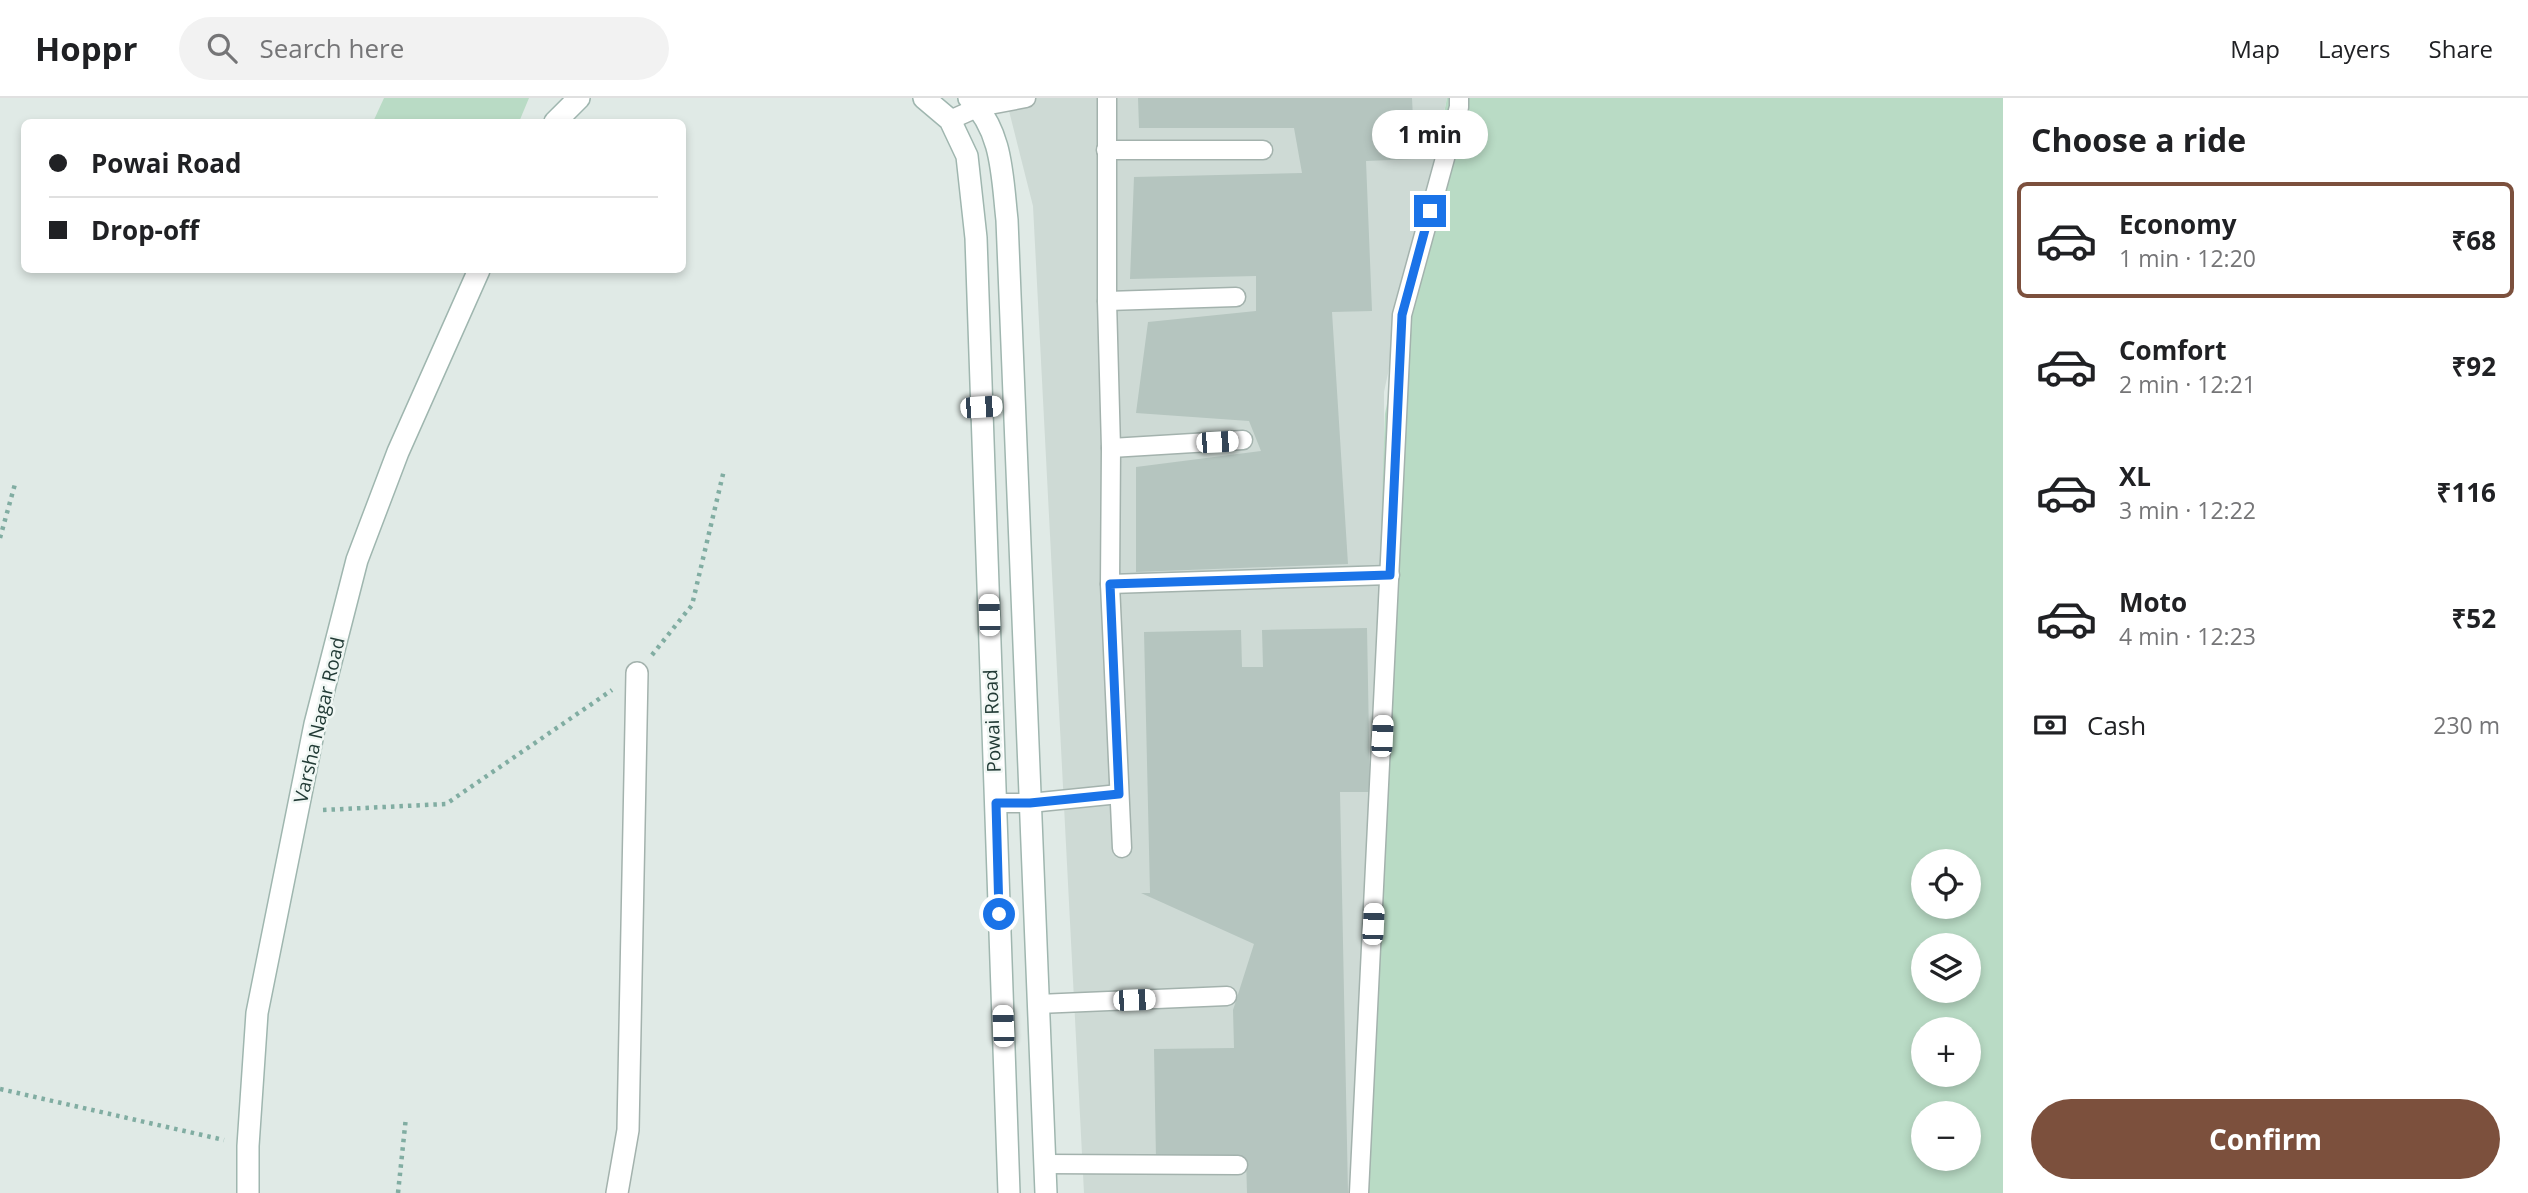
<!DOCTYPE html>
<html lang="en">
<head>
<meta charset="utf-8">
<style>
  body { margin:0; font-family:"Open Sans",sans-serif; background:#f2f2f2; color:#202124; height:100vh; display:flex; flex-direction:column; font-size:26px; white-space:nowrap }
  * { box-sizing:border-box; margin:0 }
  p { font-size:23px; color:#757577 }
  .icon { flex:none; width:38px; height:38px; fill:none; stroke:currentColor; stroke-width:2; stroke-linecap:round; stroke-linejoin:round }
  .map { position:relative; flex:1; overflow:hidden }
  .panel { display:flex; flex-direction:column; background:#fff; width:525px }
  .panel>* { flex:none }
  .top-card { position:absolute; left:21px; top:21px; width:665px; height:154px; border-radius:10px; box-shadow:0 4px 10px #0003; display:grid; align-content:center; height:154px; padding:0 28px; background:#fff }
  .controls { position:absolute; left:1911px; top:751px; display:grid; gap:14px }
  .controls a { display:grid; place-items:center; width:70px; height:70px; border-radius:50%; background:#fff; box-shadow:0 4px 10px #0003; font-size:35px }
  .end { position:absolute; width:32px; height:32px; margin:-16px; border:9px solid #1a73e8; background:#fff; box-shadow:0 0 0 4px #fff }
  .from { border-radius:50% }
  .bubble { position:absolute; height:49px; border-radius:24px; background:#fff; box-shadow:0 4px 10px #0003; font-size:23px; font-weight:700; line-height:49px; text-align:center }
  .car { position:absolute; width:21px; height:42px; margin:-21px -10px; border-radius:9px; box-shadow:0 0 5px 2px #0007; background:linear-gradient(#fff 24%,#345 0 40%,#fff 0 76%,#345 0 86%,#fff 0) }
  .top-card b { display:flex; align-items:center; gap:24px; height:66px; font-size:26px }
  .top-card b+b { border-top:2px solid #e0e0e0 }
  .top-card i { width:18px; height:18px; background:#202124 }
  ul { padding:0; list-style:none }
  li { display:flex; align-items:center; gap:21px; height:116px; margin:0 14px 10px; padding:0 14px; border:4px solid transparent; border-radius:10px }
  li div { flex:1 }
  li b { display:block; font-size:26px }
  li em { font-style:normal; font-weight:700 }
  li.selected { border-color:#7c503d }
  li>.icon { width:63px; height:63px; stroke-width:1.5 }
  h2 { padding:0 28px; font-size:32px; line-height:84px }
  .pay { display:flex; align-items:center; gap:18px; height:77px; padding:0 28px; font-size:26px }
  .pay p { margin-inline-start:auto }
  .cta { display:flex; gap:14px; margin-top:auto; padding:14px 28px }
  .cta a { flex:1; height:80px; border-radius:42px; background:#7c503d; color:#fff; font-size:28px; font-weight:700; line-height:80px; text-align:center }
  header { display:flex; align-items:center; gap:42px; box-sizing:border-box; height:98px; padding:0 35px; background:#fff; border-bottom:2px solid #e0e0e0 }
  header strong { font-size:33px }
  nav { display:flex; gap:38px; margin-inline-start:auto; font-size:24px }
  .search { width:490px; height:63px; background:#f2f2f2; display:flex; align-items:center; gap:18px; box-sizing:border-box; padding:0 24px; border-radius:38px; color:#757577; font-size:26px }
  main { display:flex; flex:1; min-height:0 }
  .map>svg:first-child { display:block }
</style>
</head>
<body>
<header>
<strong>Hoppr</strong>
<div class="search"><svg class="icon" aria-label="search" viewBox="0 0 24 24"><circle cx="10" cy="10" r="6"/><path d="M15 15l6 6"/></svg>Search here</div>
<nav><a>Map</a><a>Layers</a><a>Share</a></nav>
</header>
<main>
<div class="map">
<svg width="2003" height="1095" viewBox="0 0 2003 1095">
  <rect width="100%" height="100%" fill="#e0eae6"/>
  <path fill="#cedad5" d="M1001,0H1447L1384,294L1385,1095H1084L1033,108L1007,5Z"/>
  <g fill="#b9dbc5" fill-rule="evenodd">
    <path d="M384,0H529L519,24H373Z"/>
    <path d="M1447,0H2003V1095H1358L1385,316ZM1923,763H1969V808H1923ZM1923,847H1969V892H1923ZM1923,931H1969V976H1923ZM1923,1015H1969V1060H1923Z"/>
  </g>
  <g fill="#b5c5bf">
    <path d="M1138,0H1412L1415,61L1366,63L1372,213L1332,214L1348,466L1136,474V369L1261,353L1249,323L1136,315L1148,224L1256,213V178L1130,181L1134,79L1302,75L1294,30H1139Z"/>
    <path d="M1367,530L1370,694H1340L1348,1095H1247L1246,1060L1156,1061L1154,951L1234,950L1233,912L1254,846L1141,795H1150L1144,534L1241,532L1242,569H1263L1262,532Z"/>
  </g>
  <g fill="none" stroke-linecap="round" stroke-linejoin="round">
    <g stroke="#a3b2ad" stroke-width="21">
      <g id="lane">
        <path d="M1107,0V203L1111,350L1110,486L1122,750"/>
        <path d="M950,22L979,9L1026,0"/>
        <path d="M1106,52H1263"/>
        <path d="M1107,203L1236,199"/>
        <path d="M1111,350L1243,342"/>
        <path d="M1110,486L1390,477"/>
        <path d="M996,705H1030L1119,696"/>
        <path d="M1038,906L1227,898"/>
        <path d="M1045,1066L1238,1067"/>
        <path d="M1359,1095L1402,217L1459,9V0"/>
      </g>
    </g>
    <g stroke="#a3b2ad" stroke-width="24">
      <path id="street" d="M617,1095L628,1032L637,575"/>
    </g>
    <g stroke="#9fb6af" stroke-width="24">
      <g id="secondary">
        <path d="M924,0L950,22L967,58L976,140L1009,1095"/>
        <path d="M969,0C1003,33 1002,78 1007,122L1046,1095"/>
        <path d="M555,24L579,0"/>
        <path d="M248,1095V1048L257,915L315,626L357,462L398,354L479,172"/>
      </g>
    </g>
    <g stroke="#81ada2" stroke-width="4.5" stroke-dasharray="3.5 5" stroke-linecap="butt">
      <path d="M0,440L15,386"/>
      <path d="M652,557L692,507L724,372"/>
      <path d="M323,712L446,706L612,592"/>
      <path d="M0,991L224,1042"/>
      <path d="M398,1095L406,1019"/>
    </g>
    <use href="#lane" stroke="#fff" stroke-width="18"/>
    <use href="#street" stroke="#fff" stroke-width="21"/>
    <use href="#secondary" stroke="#fff" stroke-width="21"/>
  </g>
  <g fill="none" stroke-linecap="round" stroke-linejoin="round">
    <path stroke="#1a73e8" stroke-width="9" d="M999,816L996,705H1030L1119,696L1110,486L1390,477L1402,217L1430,113"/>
  </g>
  <g text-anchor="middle" stroke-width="5" stroke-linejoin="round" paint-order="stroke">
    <g font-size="19" fill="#213a35" stroke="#f0f7f4">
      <text transform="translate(319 622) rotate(-77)" y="7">Varsha Nagar Road</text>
      <text transform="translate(992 623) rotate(-92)" y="7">Powai Road</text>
    </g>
  </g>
</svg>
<div class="controls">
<a><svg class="icon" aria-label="locate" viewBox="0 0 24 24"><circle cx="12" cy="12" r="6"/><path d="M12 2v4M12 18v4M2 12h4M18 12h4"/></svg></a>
<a><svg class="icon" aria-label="layers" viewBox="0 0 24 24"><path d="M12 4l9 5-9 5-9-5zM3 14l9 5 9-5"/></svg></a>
<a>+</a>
<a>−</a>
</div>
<i class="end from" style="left:999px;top:816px"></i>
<i class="end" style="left:1430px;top:113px"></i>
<div class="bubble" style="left:1372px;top:12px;width:116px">1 min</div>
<i class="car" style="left:981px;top:309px;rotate:86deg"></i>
<i class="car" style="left:1217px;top:344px;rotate:87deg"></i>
<i class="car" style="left:989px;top:517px;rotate:358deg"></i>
<i class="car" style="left:1382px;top:638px;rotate:3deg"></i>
<i class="car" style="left:1373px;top:826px;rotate:3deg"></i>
<i class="car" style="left:1134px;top:902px;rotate:88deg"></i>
<i class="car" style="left:1003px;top:928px;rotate:358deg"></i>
<div class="top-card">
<b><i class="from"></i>Powai Road</b>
<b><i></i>Drop-off</b>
</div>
</div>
<section class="panel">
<h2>Choose a ride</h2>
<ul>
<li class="selected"><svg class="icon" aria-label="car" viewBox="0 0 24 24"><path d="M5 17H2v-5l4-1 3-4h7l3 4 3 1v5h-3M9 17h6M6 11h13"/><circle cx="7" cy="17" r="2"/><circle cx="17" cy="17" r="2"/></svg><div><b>Economy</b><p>1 min · 12:20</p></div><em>₹68</em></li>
<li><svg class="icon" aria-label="car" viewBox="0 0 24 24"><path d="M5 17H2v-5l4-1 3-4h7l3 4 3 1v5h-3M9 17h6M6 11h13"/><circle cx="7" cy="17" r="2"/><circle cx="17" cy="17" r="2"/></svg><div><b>Comfort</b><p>2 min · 12:21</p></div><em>₹92</em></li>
<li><svg class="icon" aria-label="car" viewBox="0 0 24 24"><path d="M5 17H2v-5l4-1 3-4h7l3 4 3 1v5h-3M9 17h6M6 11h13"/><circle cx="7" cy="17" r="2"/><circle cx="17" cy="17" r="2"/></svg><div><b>XL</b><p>3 min · 12:22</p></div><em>₹116</em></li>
<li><svg class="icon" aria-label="car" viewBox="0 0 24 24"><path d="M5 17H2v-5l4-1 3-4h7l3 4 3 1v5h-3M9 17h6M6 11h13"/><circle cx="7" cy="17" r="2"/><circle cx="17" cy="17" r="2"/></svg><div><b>Moto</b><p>4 min · 12:23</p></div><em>₹52</em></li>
</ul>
<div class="pay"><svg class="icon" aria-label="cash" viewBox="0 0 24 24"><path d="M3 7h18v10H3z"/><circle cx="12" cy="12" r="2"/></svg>Cash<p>230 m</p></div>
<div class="cta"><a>Confirm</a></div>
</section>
</main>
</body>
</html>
